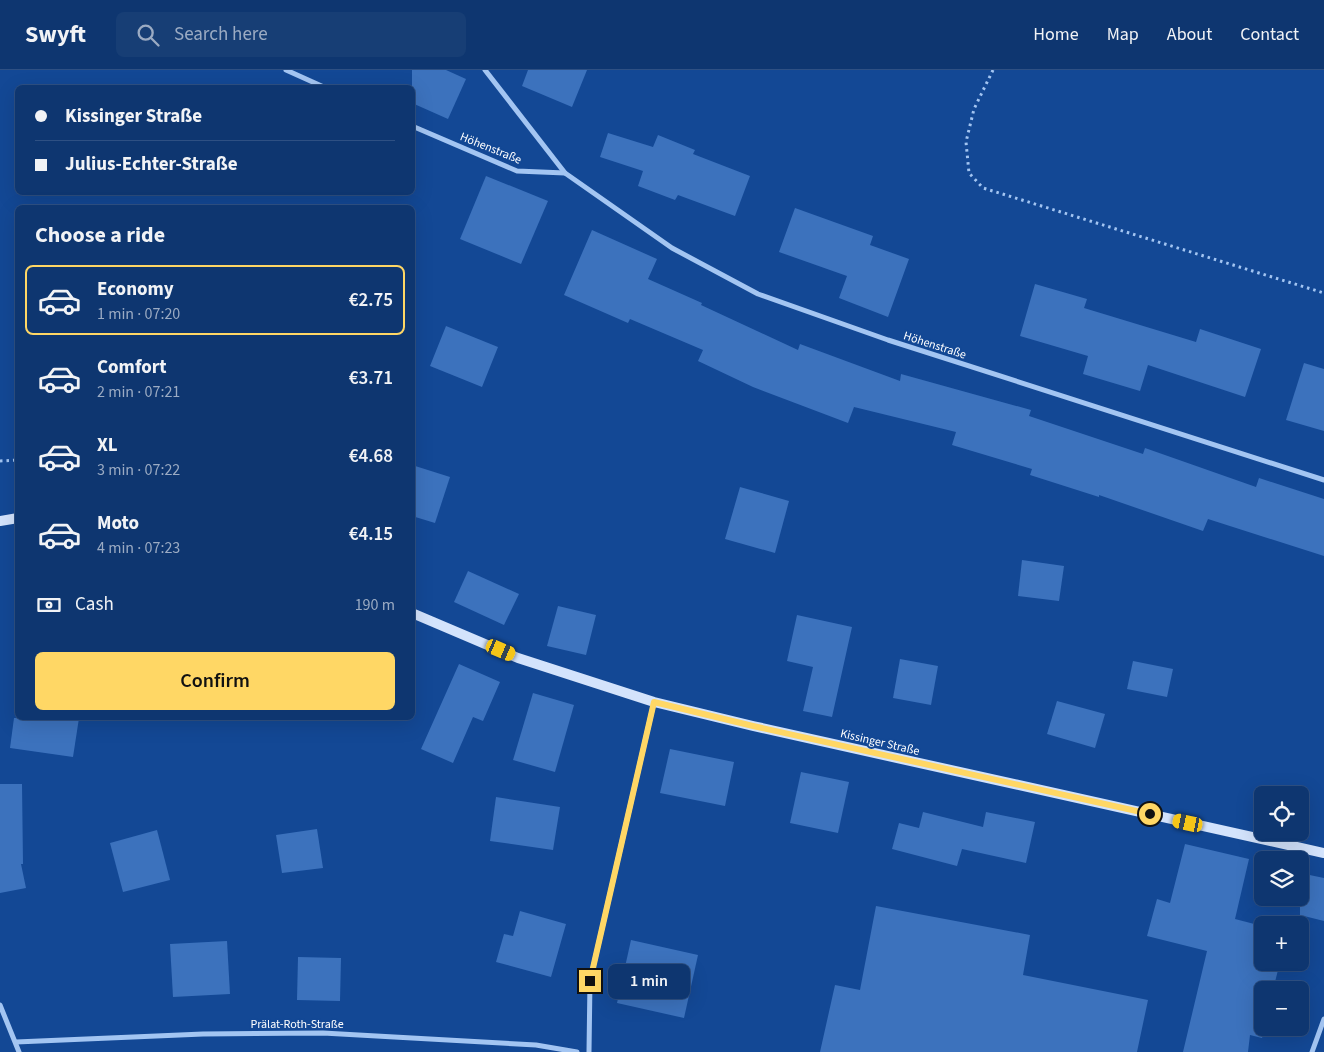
<!DOCTYPE html>
<html lang="en">
<head>
<meta charset="utf-8">
<style>
  body { margin:0; font-family:"Source Sans 3",sans-serif; background:#173e75; color:#f1f3f6; height:100vh; display:flex; flex-direction:column; font-size:19px; white-space:nowrap }
  * { box-sizing:border-box; margin:0 }
  p { font-size:16px; color:#9babc3 }
  .icon { flex:none; width:28px; height:28px; fill:none; stroke:currentColor; stroke-width:2; stroke-linecap:round; stroke-linejoin:round }
  .map { position:relative; flex:1; overflow:hidden }
  .sheet { position:absolute; left:15px; top:135px; width:400px; height:515px; display:flex; flex-direction:column; background:#0e3670; border-radius:8px; box-shadow:0 5px 20px #0002,0 0 0 1px #2e5083 }
  .sheet>* { flex:none }
  .banner { position:absolute; left:15px; top:15px; width:400px; height:110px; border-radius:8px; box-shadow:0 5px 20px #0002,0 0 0 1px #2e5083; display:grid; align-content:center; height:110px; padding:0 20px; background:#0e3670 }
  .tools { position:absolute; left:1254px; top:716px; display:grid; gap:10px }
  .tools a { display:grid; place-items:center; width:55px; height:55px; border-radius:8px; background:#0e3670; box-shadow:0 5px 20px #0002,0 0 0 1px #2e5083; font-size:25px }
  .end { position:absolute; width:22px; height:22px; margin:-11px; border:6px solid #ffd765; background:#111; box-shadow:0 0 0 2px #111 }
  .from { border-radius:50% }
  .bubble { position:absolute; height:35px; border-radius:8px; background:#0e3670; box-shadow:0 5px 20px #0002,0 0 0 1px #2e5083; font-size:16px; font-weight:600; line-height:35px; text-align:center }
  .car { position:absolute; width:15px; height:30px; margin:-15px -8px; border-radius:6px; box-shadow:0 0 4px 1px #0007; background:linear-gradient(#f5c518 24%,#345 0 40%,#f5c518 0 76%,#345 0 86%,#f5c518 0) }
  .banner b { display:flex; align-items:center; gap:18px; height:48px; font-size:19px }
  .banner b+b { border-top:1px solid #2e5083 }
  .banner i { width:12px; height:12px; background:#f1f3f6 }
  ul { padding:0; list-style:none }
  li { display:flex; align-items:center; gap:15px; height:70px; margin:0 10px 8px; padding:0 10px; border:2px solid transparent; border-radius:8px }
  li div { flex:1 }
  li b { display:block; font-size:19px }
  li em { font-style:normal; font-weight:600 }
  li.selected { border-color:#ffd765 }
  li>.icon { width:45px; height:45px; stroke-width:1.5 }
  h2 { padding:0 20px; font-size:22px; line-height:60px }
  .pay { display:flex; align-items:center; gap:12px; height:55px; padding:0 20px; font-size:19px }
  .pay p { margin-inline-start:auto }
  .primary-button { display:flex; gap:10px; margin-top:auto; padding:10px 20px }
  .primary-button a { flex:1; height:58px; border-radius:8px; background:#ffd765; color:#111; font-size:20px; font-weight:600; line-height:58px; text-align:center }
  header { display:flex; align-items:center; gap:30px; box-sizing:border-box; height:70px; padding:0 25px; background:#0e3670; border-bottom:1px solid #2e5083 }
  header strong { font-size:24px }
  nav { display:flex; gap:28px; margin-inline-start:auto; font-size:18px }
  .search { width:350px; height:45px; background:#173e75; display:flex; align-items:center; gap:12px; box-sizing:border-box; padding:0 18px; border-radius:8px; color:#9babc3; font-size:19px }
  .map>svg:first-child { display:block }
</style>
</head>
<body>
<header>
<strong>Swyft</strong>
<div class="search"><svg class="icon" aria-label="search" viewBox="0 0 24 24"><circle cx="10" cy="10" r="6"/><path d="M15 15l6 6"/></svg>Search here</div>
<nav><a>Home</a><a>Map</a><a>About</a><a>Contact</a></nav>
</header>
<div class="map">
<svg width="1324" height="982" viewBox="0 0 1324 982">
  <rect width="100%" height="100%" fill="#134895"/>
  <g fill="#3c72bd">
    <path d="M412,0H446L466,9L448,49L412,33Z"/>
    <path d="M528,0H587L572,37L522,16Z"/>
    <path d="M608,63L653,77L658,65L695,80L693,84L750,106L735,146L678,125L675,130L638,116L643,101L600,87Z"/>
    <path d="M486,106L548,131L521,194L460,169Z"/>
    <path d="M795,138L873,166L870,175L909,189L888,247L839,228L847,206L779,182Z"/>
    <path d="M592,160L657,189L648,209L702,233L701,235L798,280L800,274L900,311L901,304L1031,340L1029,346L1143,384L1145,378L1256,417L1259,408L1324,429V486L1208,449L1203,461L1099,425V427L1030,405L1032,399L952,375L956,362L854,337L848,353L753,317L698,291L703,280L630,249L628,253L564,225Z"/>
    <path d="M1035,214L1087,229L1084,238L1196,272L1200,259L1261,279L1245,327L1148,295L1140,321L1083,304L1088,286L1020,266Z"/>
    <path d="M446,256L498,277L482,317L430,296Z"/>
    <path d="M1304,293L1324,299V361L1286,350Z"/>
    <path d="M412,395L450,407L435,453L412,446Z"/>
    <path d="M740,417L789,431L775,483L725,469Z"/>
    <path d="M1022,490L1064,496L1059,531L1018,526Z"/>
    <path d="M468,501L519,524L504,555L454,532Z"/>
    <path d="M558,536L596,545L586,585L547,576Z"/>
    <path d="M797,545L852,557L832,647L803,641L813,597L787,591Z"/>
    <path d="M900,589L938,596L931,635L893,628Z"/>
    <path d="M1133,591L1173,599L1167,627L1127,619Z"/>
    <path d="M459,594L500,612L483,651L473,647L453,693L421,679Z"/>
    <path d="M533,623L574,635L555,702L513,690Z"/>
    <path d="M1057,631L1105,644L1095,678L1047,664Z"/>
    <path d="M14,648H79L73,687L10,678Z"/>
    <path d="M670,679L734,692L725,736L660,723Z"/>
    <path d="M801,702L849,712L838,763L790,753Z"/>
    <path d="M0,714H22L23,794H21L26,818L0,823Z"/>
    <path d="M496,727L560,737L553,780L490,771Z"/>
    <path d="M923,742L983,757L986,742L1035,752L1026,793L962,779L957,796L892,779L899,753L919,758Z"/>
    <path d="M317,759L323,798L282,803L276,765Z"/>
    <path d="M157,760L170,810L123,822L110,773Z"/>
    <path d="M1185,774L1249,789L1235,849L1262,856V892H1280L1273,920H1262V958H1265L1262,968L1250,965L1248,982H1183L1207,881L1147,866L1157,829L1170,833Z"/>
    <path d="M1300,803L1324,808V851L1300,845Z"/>
    <path d="M876,836L1030,865L1023,905L1148,930L1137,982H820L835,915L860,920Z"/>
    <path d="M520,841L566,854L551,907L496,892L504,864L513,866Z"/>
    <path d="M631,870L698,885L684,948L617,933Z"/>
    <path d="M227,871L230,924L173,927L170,874Z"/>
    <path d="M298,887L341,888L340,931L297,930Z"/>
  </g>
  <g fill="none" stroke-linecap="round" stroke-linejoin="round">
    <g stroke="#a3c5f2" stroke-width="3" stroke-dasharray="2.5 4" stroke-linecap="butt">
      <path d="M993,0L974,39L966,72L969,103L983,118L1324,223"/>
      <path d="M0,391L18,390"/>
    </g>
    <g stroke="#a3c5f2" stroke-width="5">
      <path d="M286,0L326,18"/>
      <path d="M485,0L565,103L672,178L758,224L888,270L1324,410"/>
      <path d="M412,56L517,101L565,103"/>
      <path d="M0,935L19,982"/>
      <path d="M16,972L203,964L323,963L536,975L577,982"/>
      <path d="M589,982L590,911L654,632"/>
      <path d="M1312,982L1324,949"/>
    </g>
    <g stroke="#d3e3fc" stroke-width="10">
      <path d="M0,451L18,448"/>
      <path d="M412,543L518,588L654,632L753,656L1324,783"/>
    </g>
  </g>
  <g fill="none" stroke-linecap="round" stroke-linejoin="round">
    <path stroke="#ffd765" stroke-width="6" d="M590,911L654,632L753,656L1150,744"/>
  </g>
  <g text-anchor="middle" stroke-width="4" stroke-linejoin="round" paint-order="stroke">
    <g font-size="12" fill="#fff" stroke="#134895">
      <text transform="translate(491 78) rotate(22)" y="4">Höhenstraße</text>
      <text transform="translate(935 275) rotate(18)" y="4">Höhenstraße</text>
      <text transform="translate(880 672) rotate(13)" y="4">Kissinger Straße</text>
      <text x="297" y="958">Prälat-Roth-Straße</text>
    </g>
  </g>
</svg>
<div class="tools">
<a><svg class="icon" aria-label="locate" viewBox="0 0 24 24"><circle cx="12" cy="12" r="6"/><path d="M12 2v4M12 18v4M2 12h4M18 12h4"/></svg></a>
<a><svg class="icon" aria-label="layers" viewBox="0 0 24 24"><path d="M12 4l9 5-9 5-9-5zM3 14l9 5 9-5"/></svg></a>
<a>+</a>
<a>−</a>
</div>
<i class="end from" style="left:1150px;top:744px"></i>
<i class="end" style="left:590px;top:911px"></i>
<div class="bubble" style="left:608px;top:894px;width:82px">1 min</div>
<i class="car" style="left:501px;top:580px;rotate:113deg"></i>
<i class="car" style="left:1188px;top:753px;rotate:282deg"></i>
<div class="banner">
<b><i class="from"></i>Kissinger Straße</b>
<b><i></i>Julius-Echter-Straße</b>
</div>
<section class="sheet">
<h2>Choose a ride</h2>
<ul>
<li class="selected"><svg class="icon" aria-label="car" viewBox="0 0 24 24"><path d="M5 17H2v-5l4-1 3-4h7l3 4 3 1v5h-3M9 17h6M6 11h13"/><circle cx="7" cy="17" r="2"/><circle cx="17" cy="17" r="2"/></svg><div><b>Economy</b><p>1 min · 07:20</p></div><em>€2.75</em></li>
<li><svg class="icon" aria-label="car" viewBox="0 0 24 24"><path d="M5 17H2v-5l4-1 3-4h7l3 4 3 1v5h-3M9 17h6M6 11h13"/><circle cx="7" cy="17" r="2"/><circle cx="17" cy="17" r="2"/></svg><div><b>Comfort</b><p>2 min · 07:21</p></div><em>€3.71</em></li>
<li><svg class="icon" aria-label="car" viewBox="0 0 24 24"><path d="M5 17H2v-5l4-1 3-4h7l3 4 3 1v5h-3M9 17h6M6 11h13"/><circle cx="7" cy="17" r="2"/><circle cx="17" cy="17" r="2"/></svg><div><b>XL</b><p>3 min · 07:22</p></div><em>€4.68</em></li>
<li><svg class="icon" aria-label="car" viewBox="0 0 24 24"><path d="M5 17H2v-5l4-1 3-4h7l3 4 3 1v5h-3M9 17h6M6 11h13"/><circle cx="7" cy="17" r="2"/><circle cx="17" cy="17" r="2"/></svg><div><b>Moto</b><p>4 min · 07:23</p></div><em>€4.15</em></li>
</ul>
<div class="pay"><svg class="icon" aria-label="cash" viewBox="0 0 24 24"><path d="M3 7h18v10H3z"/><circle cx="12" cy="12" r="2"/></svg>Cash<p>190 m</p></div>
<div class="primary-button"><a>Confirm</a></div>
</section>
</div>
</body>
</html>
